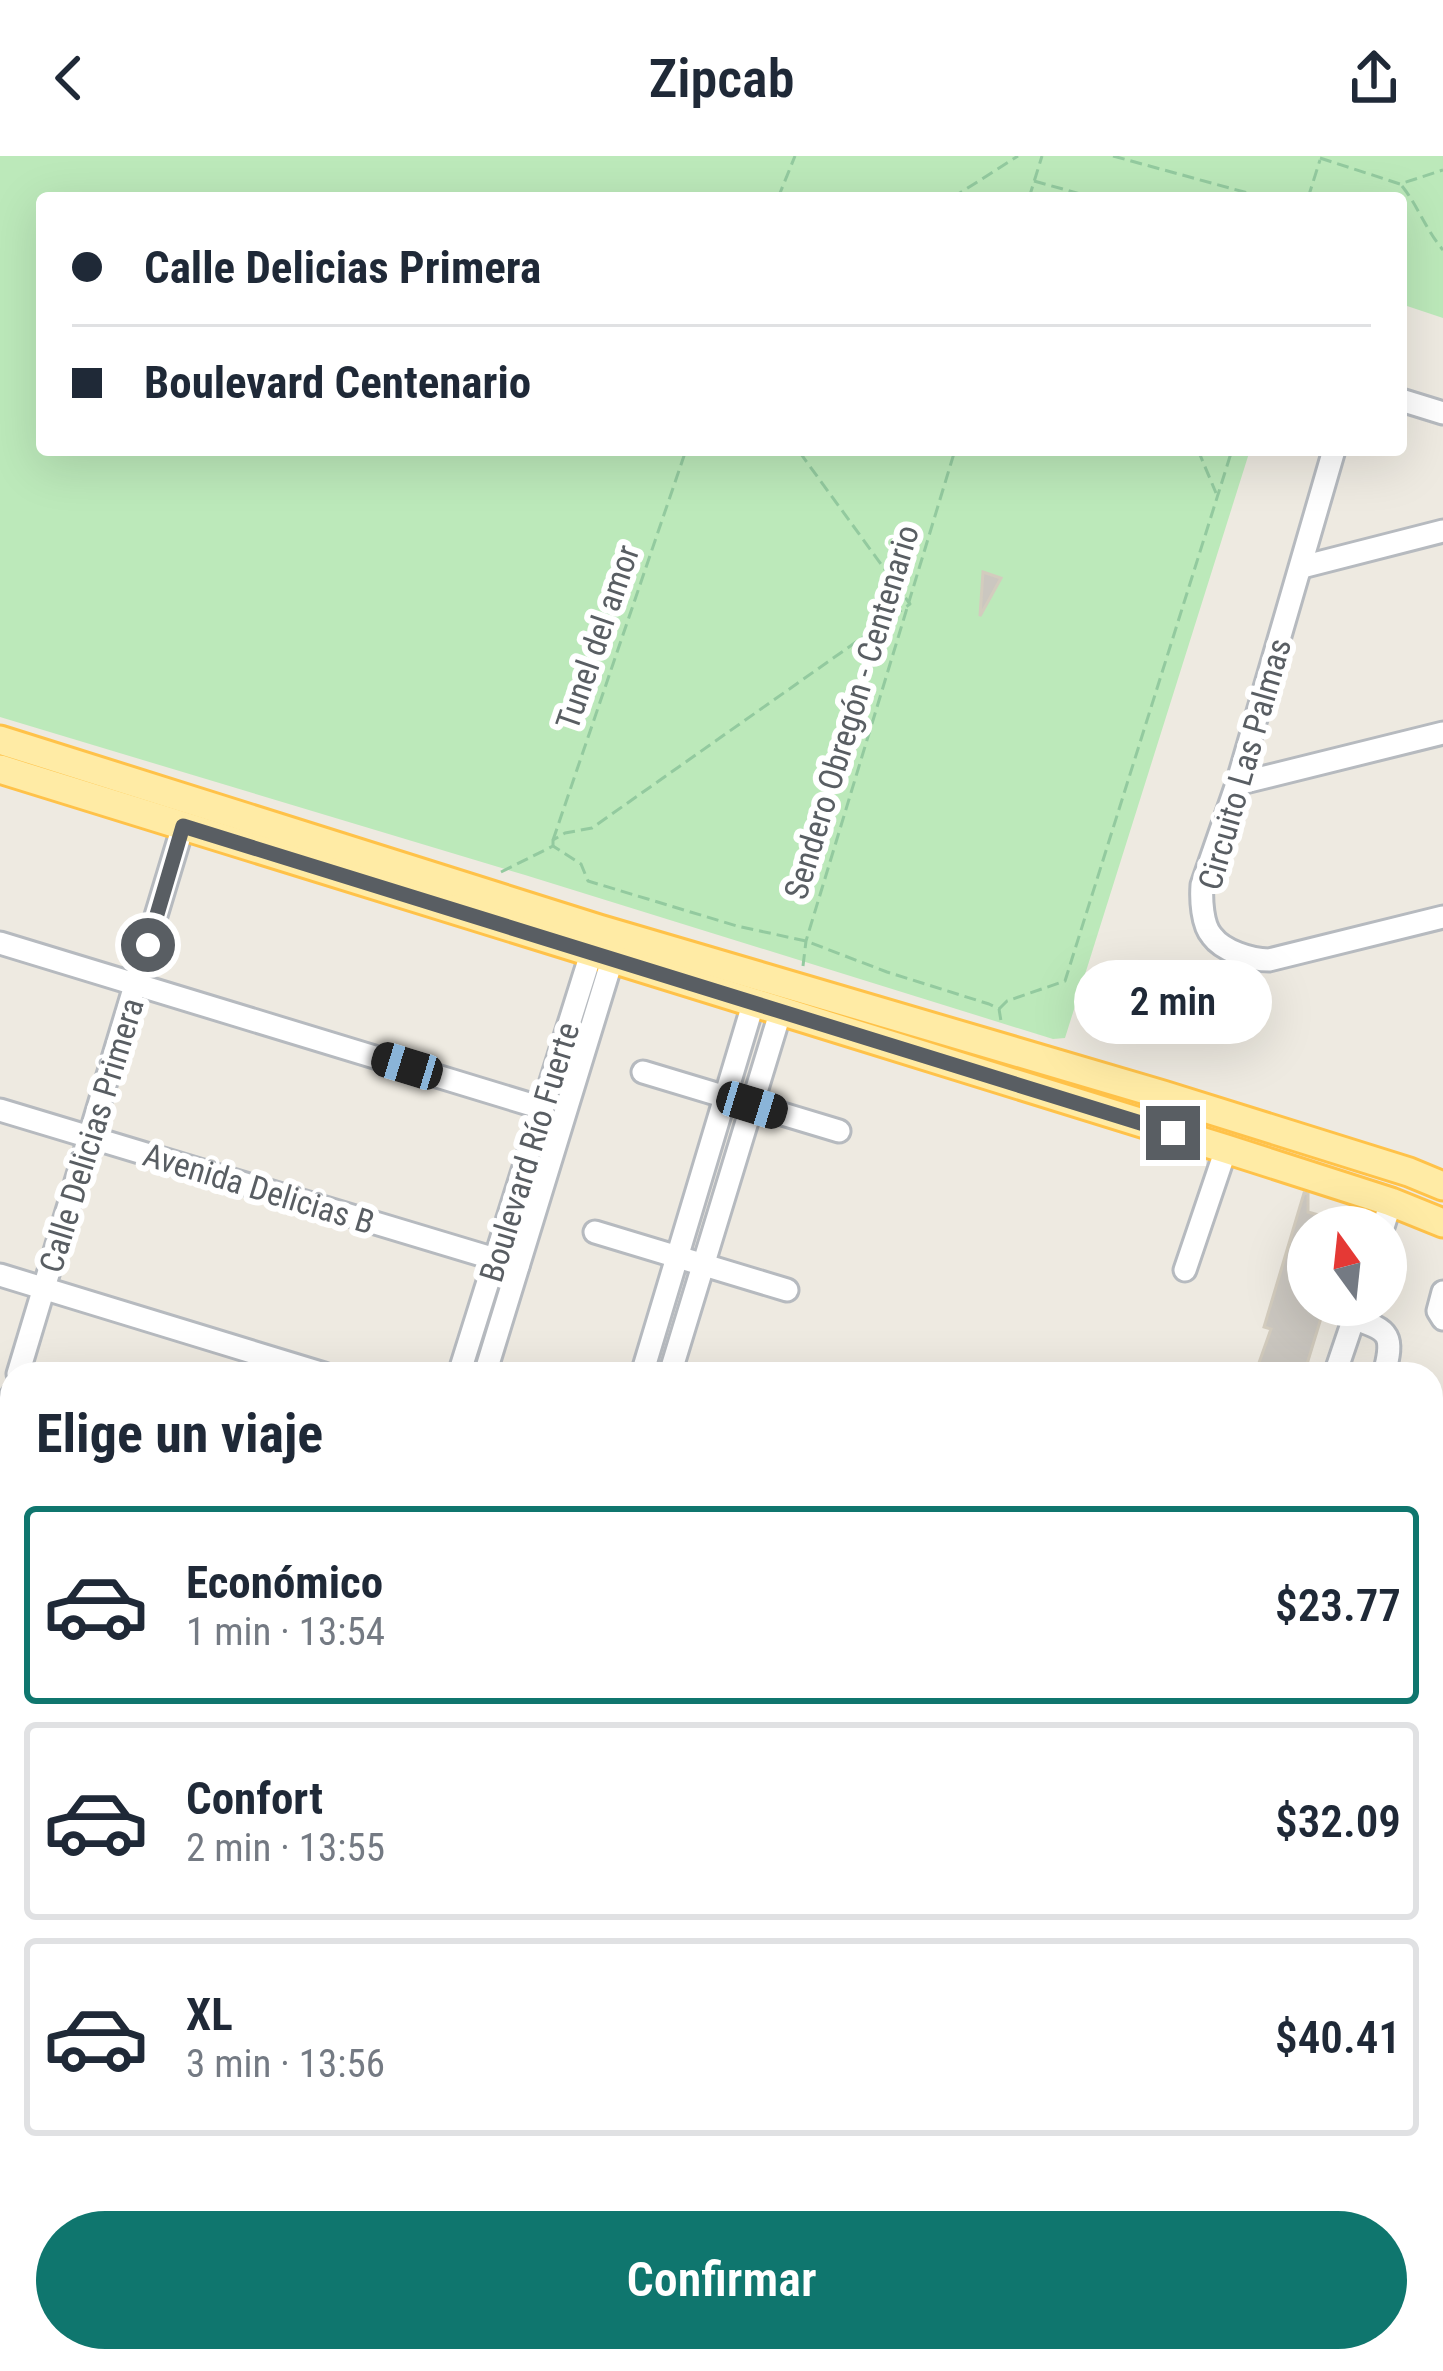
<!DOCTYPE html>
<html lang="es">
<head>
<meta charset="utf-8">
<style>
  body { margin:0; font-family:"Roboto Condensed",sans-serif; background:#f2f2f3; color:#1f2937; height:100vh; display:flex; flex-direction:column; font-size:45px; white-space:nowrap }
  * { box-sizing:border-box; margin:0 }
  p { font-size:39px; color:#747a83 }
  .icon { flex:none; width:66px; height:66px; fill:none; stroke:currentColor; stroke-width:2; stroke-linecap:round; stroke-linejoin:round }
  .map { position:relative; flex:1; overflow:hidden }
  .drawer { position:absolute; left:0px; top:1206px; width:1443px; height:1011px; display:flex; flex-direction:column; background:#fff; border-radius:36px 36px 0 0; box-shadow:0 12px 48px #0002 }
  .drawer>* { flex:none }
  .banner { position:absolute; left:36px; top:36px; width:1371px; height:264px; border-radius:12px; box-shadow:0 12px 48px #0002; display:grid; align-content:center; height:264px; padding:0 36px; background:#fff }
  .needle { width:78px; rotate:345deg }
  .buttons { position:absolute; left:1287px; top:1050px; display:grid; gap:24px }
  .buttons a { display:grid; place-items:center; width:120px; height:120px; border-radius:50%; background:#fff; box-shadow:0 12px 48px #0002; font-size:60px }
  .end { position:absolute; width:54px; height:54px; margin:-27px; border:15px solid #595e63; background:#fff; box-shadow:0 0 0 6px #fff }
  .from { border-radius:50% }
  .bubble { position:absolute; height:84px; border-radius:42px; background:#fff; box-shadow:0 12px 48px #0002; font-size:39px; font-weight:600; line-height:84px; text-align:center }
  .car { position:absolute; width:36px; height:72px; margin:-36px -18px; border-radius:15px; box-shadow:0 0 9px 3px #0007; background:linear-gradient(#222 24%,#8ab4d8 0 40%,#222 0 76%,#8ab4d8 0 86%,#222 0) }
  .banner b { display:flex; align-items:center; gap:42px; height:114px; font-size:45px }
  .banner b+b { border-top:3px solid #e0e1e3 }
  .banner i { width:30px; height:30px; background:#1f2937 }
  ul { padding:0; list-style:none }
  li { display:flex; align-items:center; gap:36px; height:198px; margin:0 24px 18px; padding:0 12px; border:6px solid #e0e1e3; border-radius:12px }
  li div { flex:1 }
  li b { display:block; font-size:45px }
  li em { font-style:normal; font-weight:600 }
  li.current { border-color:#0f766e }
  li>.icon { width:108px; height:108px; stroke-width:1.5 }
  h2 { padding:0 36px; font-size:54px; line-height:144px }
  .action { display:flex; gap:24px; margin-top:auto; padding:24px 36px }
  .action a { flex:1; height:138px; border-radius:72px; background:#0f766e; color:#fff; font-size:48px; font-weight:600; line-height:138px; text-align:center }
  header { display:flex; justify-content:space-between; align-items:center; height:156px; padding:0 36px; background:#fff; font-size:54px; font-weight:600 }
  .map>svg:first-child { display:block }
</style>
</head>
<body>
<header><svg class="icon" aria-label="back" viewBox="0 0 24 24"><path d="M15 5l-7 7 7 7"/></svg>Zipcab<svg class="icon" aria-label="share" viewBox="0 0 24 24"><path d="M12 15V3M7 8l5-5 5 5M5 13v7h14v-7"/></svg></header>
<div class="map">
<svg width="1443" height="2215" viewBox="0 0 1443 2215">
  <rect width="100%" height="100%" fill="#eeeae1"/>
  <path fill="#fff3d5" d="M1431,1329L1443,1333V1754L1431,1750Z"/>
  <g fill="#bce9ba">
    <path d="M0,0H1443V162L1401,148V42H42V294H1250L1065,882L1053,883L525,719L0,561Z"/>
    <path d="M1431,1791L1443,1795V2057L1431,2089Z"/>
    <path d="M1203,2205H1274L1291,2215H1198Z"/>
  </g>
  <g fill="#cbc7c0" stroke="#d3ccbe" stroke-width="3">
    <path d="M983,416L1001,422L980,460Z"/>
    <path d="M1304,1037L1308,1038V1056L1347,1067L1346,1071H1308V1149H1325L1304,1218H1255L1271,1173L1264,1171Z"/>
  </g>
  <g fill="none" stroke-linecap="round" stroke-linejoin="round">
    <g stroke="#b6babf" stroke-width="27">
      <g id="minor">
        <path d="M1401,244L1443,257"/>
        <path d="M1334,294L1237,628L1202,729C1201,743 1202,769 1212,780C1223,795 1251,804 1269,804L1443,761"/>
        <path d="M1302,411L1443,375"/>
        <path d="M1237,628L1443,577"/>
        <path d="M0,787L542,952"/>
        <path d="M643,916L839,975"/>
        <path d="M0,954L518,1110"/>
        <path d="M1383,1071L1391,1046"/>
        <path d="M595,1076L787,1134"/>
        <path d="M1185,1114L1226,993"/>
        <path d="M0,1119L324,1218"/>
        <path d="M1443,1136L1438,1155L1443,1163"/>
        <path d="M1353,1163C1391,1173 1394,1181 1384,1218"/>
        <path d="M18,1218L183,670"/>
        <path d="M459,1218L595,785"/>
        <path d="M485,1218L617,788"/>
        <path d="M642,1218L754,845"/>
        <path d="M670,1218L781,854"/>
        <path d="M1335,1218L1358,1150"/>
        <path d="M0,1279L12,1239"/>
        <path d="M1431,1358L1436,1340"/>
        <path d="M0,1460L12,1464"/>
        <path d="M1438,1512L1443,1495"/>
        <path d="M0,1694L12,1697"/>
        <path d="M0,1831L12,1835"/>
        <path d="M0,1990L12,1993"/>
        <path d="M0,2161L7,2137"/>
        <path d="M518,2205L550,2215"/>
        <path d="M148,2215L150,2205"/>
        <path d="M180,2215L183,2205"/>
      </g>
    </g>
    <g stroke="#ffc249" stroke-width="33">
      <g id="major">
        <path d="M0,584L599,773L1163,939L1409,1016L1443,1030"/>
        <path d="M0,613L1226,993L1391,1046L1443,1067"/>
      </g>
    </g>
    <g stroke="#93ca9f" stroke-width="3" stroke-dasharray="12 6" stroke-linecap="butt">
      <path d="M1113,0L1266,42"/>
      <path d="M1320,2L1400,28L1443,14"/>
      <path d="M1034,25L1095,42"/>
      <path d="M1402,30C1418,50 1426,74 1443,94"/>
      <path d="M778,42L795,0"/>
      <path d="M952,42L1018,0"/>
      <path d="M1029,42L1042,0"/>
      <path d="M1308,42L1320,4"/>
      <path d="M1198,294L1216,337"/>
      <path d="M553,684L686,294"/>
      <path d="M553,690V684L565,677L592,672L910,448L798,294"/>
      <path d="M501,716L553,690L581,708L588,725L737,770L806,785L887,816L989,848L999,853L1001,865"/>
      <path d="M803,810L806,785L955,294"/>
      <path d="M999,853L1007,845L1065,825L1232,294"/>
    </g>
    <use href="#minor" stroke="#fff" stroke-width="21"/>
    <use href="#major" stroke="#ffeba5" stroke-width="27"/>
  </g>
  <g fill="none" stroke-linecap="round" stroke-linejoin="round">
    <path stroke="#595e63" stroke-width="15" d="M148,789L183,670L1173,977"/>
  </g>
  <g text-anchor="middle" stroke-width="12" stroke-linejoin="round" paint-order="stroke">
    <g font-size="33" fill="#595e63" stroke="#fff">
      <text transform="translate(597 481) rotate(-71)" y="12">Tunel del amor</text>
      <text transform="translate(851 556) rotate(-73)" y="12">Sendero Obregón - Centenario</text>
      <text transform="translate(1244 608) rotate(-74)" y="12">Circuito Las Palmas</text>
      <text transform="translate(91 979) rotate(-73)" y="12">Calle Delicias Primera</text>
      <text transform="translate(529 996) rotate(-73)" y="12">Boulevard Río Fuerte</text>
      <text transform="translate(259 1032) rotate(17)" y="12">Avenida Delicias B</text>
    </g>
  </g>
</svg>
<div class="buttons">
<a><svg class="needle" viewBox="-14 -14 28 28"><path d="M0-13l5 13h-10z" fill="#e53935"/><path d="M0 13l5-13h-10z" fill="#747a83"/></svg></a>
</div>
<i class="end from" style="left:148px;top:789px"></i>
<i class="end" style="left:1173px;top:977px"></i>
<div class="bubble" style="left:1074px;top:804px;width:198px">2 min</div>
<i class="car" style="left:407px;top:910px;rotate:287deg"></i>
<i class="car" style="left:752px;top:949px;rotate:107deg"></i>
<div class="banner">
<b><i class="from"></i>Calle Delicias Primera</b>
<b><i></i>Boulevard Centenario</b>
</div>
<section class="drawer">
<h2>Elige un viaje</h2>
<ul>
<li class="current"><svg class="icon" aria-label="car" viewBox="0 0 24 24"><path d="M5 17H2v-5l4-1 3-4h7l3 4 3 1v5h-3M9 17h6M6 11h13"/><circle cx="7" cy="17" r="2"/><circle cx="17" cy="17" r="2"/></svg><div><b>Económico</b><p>1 min · 13:54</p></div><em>$23.77</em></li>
<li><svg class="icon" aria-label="car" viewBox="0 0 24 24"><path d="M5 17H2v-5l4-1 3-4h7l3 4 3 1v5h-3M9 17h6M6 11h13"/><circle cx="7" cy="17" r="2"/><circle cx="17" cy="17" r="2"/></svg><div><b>Confort</b><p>2 min · 13:55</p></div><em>$32.09</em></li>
<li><svg class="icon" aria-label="car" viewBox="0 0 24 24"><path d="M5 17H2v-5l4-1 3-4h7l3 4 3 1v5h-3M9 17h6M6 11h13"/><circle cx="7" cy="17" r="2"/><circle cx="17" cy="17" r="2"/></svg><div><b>XL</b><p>3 min · 13:56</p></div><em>$40.41</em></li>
</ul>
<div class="action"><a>Confirmar</a></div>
</section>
</div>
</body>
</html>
